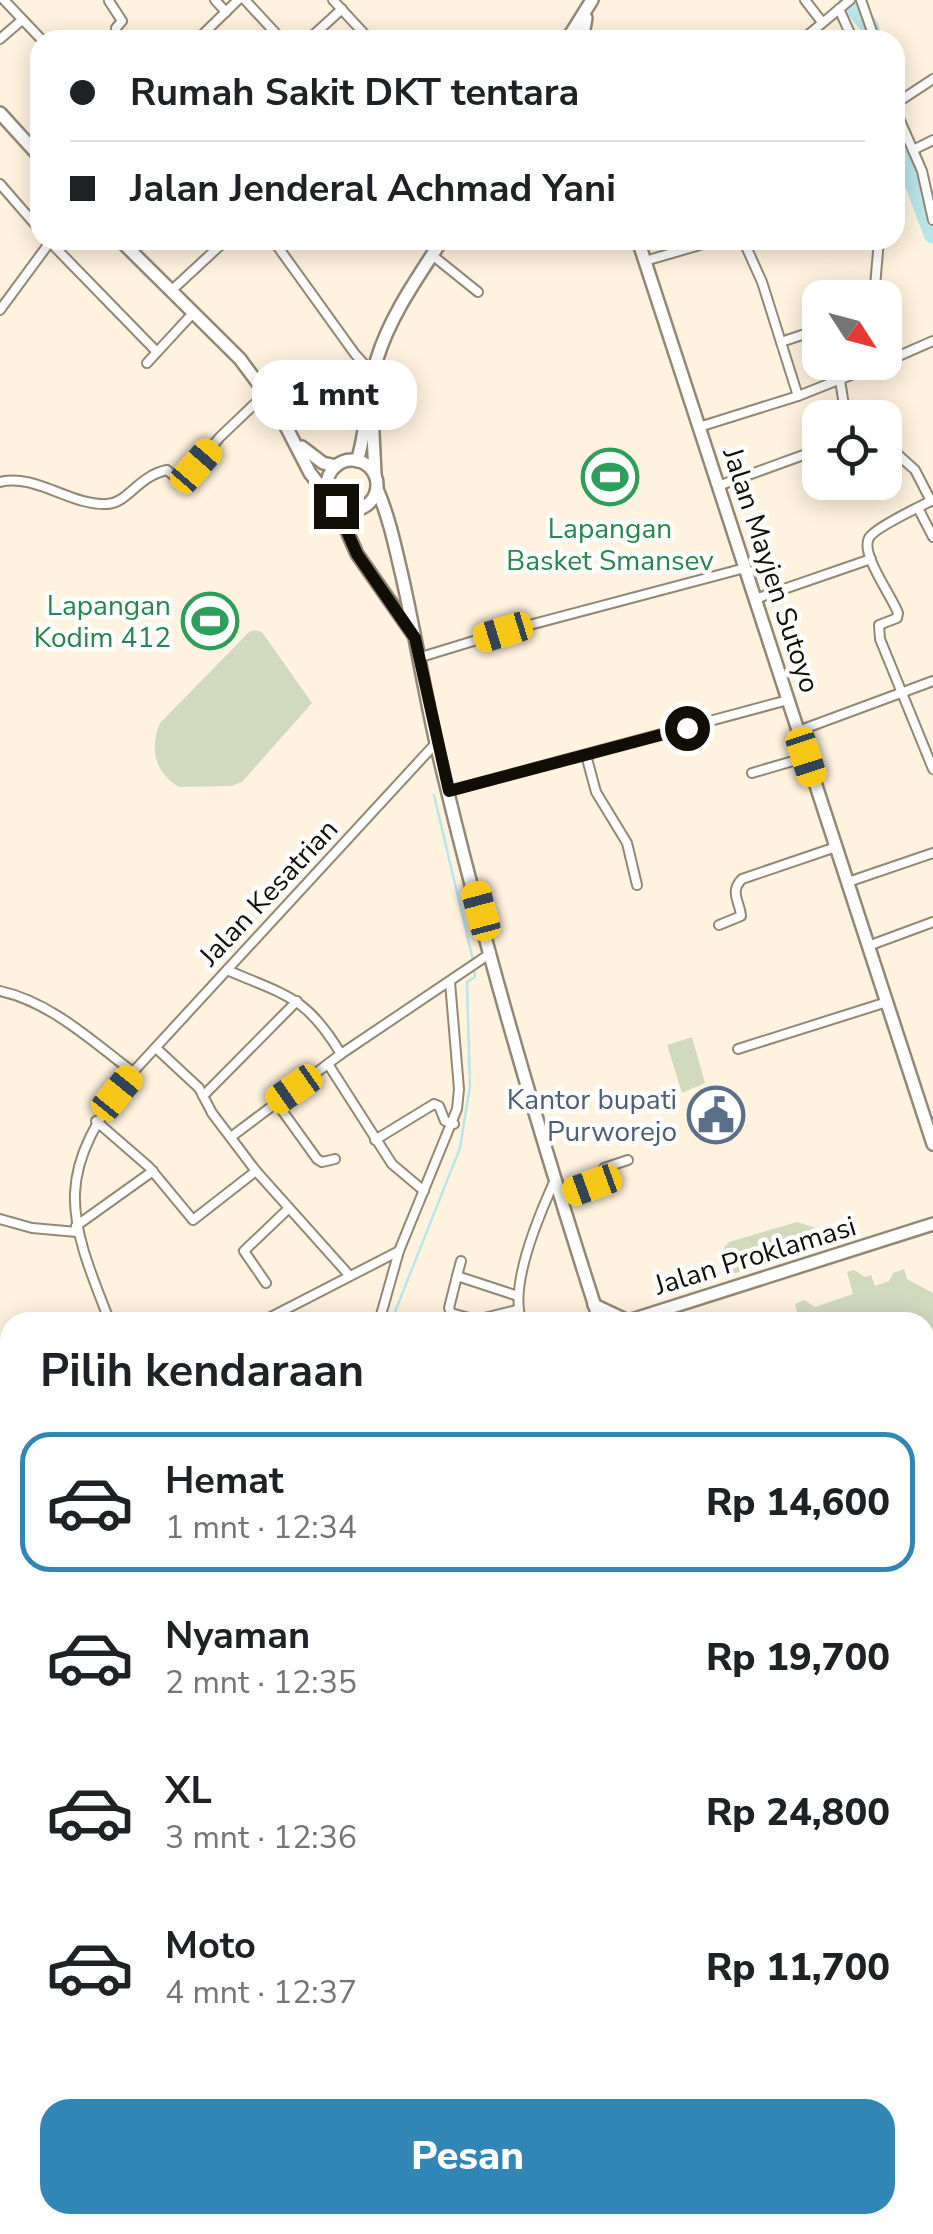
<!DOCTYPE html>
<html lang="id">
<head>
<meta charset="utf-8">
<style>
  body { margin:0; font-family:"Nunito Sans",sans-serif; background:#f6f6f6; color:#202124; height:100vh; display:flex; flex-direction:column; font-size:38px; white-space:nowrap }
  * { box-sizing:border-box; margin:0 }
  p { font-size:32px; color:#757577 }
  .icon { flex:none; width:55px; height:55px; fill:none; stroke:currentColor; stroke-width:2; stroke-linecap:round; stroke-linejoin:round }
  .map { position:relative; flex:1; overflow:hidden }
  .panel { position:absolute; left:0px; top:1312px; width:935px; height:922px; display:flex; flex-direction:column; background:#fff; border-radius:30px 30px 0 0; box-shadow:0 5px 25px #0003 }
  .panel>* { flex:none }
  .guide { position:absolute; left:30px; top:30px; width:875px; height:220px; border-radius:30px; box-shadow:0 5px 25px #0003; display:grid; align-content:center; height:220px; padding:0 40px; background:#fff }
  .needle { width:65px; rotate:126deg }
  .controls { position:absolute; left:802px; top:280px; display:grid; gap:20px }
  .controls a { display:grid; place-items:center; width:100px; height:100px; border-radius:20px; background:#fff; box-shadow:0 5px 25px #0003; font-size:50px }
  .end { position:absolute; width:45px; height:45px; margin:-22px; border:12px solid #110d07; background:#fff; box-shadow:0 0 0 5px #fff }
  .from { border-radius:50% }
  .bubble { position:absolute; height:70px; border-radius:30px; background:#fff; box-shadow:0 5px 25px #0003; font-size:32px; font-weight:800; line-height:70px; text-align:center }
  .car { position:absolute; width:30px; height:60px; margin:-30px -15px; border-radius:12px; box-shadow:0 0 8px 2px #0007; background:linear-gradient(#f5c518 24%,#345 0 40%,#f5c518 0 76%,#345 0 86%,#f5c518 0) }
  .guide b { display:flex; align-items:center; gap:35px; height:95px; font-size:38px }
  .guide b+b { border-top:2px solid #e0e0e0 }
  .guide i { width:25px; height:25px; background:#202124 }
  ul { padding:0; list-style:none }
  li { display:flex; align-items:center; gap:30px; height:140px; margin:0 20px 15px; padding:0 20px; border:5px solid transparent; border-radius:30px }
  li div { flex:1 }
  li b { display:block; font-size:38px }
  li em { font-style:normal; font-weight:800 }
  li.selected { border-color:#3186b5 }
  li>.icon { width:90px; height:90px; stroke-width:1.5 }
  h2 { padding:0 40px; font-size:45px; line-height:120px }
  .cta { display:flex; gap:20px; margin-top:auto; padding:20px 40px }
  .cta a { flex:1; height:115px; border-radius:30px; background:#3186b5; color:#fff; font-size:40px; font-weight:800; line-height:115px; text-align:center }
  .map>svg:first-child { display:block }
</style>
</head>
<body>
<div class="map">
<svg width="933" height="2234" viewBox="0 0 933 2234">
  <rect width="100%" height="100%" fill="#fff3df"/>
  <g fill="#d2dabe">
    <path d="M628,458L636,484L593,497L585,471Z"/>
    <path d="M254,630L262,632L312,703L242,782L231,786L179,787C155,773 149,749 160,723L249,632Z"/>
    <path d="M692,1037L705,1083L682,1093L667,1045Z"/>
    <path d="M797,1222L816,1228L824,1247L725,1276L722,1250L729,1242Z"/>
    <path d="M904,1269L907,1279L933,1293V1593L925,1595V1322H800L795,1304L804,1300L815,1307L853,1294L847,1272L854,1270L865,1277L871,1275L875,1286L889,1281L893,1273Z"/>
    <path d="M933,1875V2002L925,2005V1878Z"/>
  </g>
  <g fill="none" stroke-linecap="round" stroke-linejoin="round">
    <g stroke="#b9e6e9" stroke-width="2.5">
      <path d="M434,795L473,960"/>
      <path d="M391,1322L460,1148L470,1086L467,982L475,977L474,968"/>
    </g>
    <g stroke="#b9e6e9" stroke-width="18">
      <path d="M847,0L870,27L873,40"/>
      <path d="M895,134L933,235"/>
    </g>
    <g stroke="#938876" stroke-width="12">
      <g id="street">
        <path d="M4,0L42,40"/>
        <path d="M215,0L226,12"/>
        <path d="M245,0L282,40"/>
        <path d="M333,0L370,40"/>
        <path d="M805,0L822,22"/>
        <path d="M861,0L875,40"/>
        <path d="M109,1L122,21L116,28"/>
        <path d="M839,9L853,40"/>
        <path d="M0,39L22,20"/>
        <path d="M197,40L238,0"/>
        <path d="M308,40L342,9"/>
        <path d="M802,40L850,0"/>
        <path d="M895,104L933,79"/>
        <path d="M895,109L922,171L933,220"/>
        <path d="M913,150L933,140"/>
        <path d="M0,184L40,230"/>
        <path d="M48,240L157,352"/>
        <path d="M273,240L355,354L373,374"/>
        <path d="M733,240L739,244L751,240"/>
        <path d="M744,242L762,282L798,396"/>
        <path d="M432,255L478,292"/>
        <path d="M645,261L717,240"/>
        <path d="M172,290L226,240"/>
        <path d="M874,298L879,240"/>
        <path d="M0,310L50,242"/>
        <path d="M781,342L820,329"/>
        <path d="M885,362L933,341"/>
        <path d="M147,363L194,312"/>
        <path d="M840,380L846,418"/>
        <path d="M699,427L798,396L884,362"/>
        <path d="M885,443L915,470L931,501"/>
        <path d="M0,482C35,473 71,506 107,504C128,503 138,476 167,470L181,482L220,437L265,394"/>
        <path d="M718,486L820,449"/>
        <path d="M933,500C921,506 874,528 869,538C860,554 892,596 898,613L897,618L879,625L880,639L933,769"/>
        <path d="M918,508L933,537"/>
        <path d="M755,599L871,559"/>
        <path d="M421,657L503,632L745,568"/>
        <path d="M798,731L933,681"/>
        <path d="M586,755L596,792L627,843L637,885"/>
        <path d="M752,773L807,757"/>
        <path d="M449,791L788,700"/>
        <path d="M848,882L933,853"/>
        <path d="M719,925L741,916C740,902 729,892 742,879L836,847"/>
        <path d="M868,946L933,922"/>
        <path d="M227,970C287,996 306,996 341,1054"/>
        <path d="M0,991C51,1002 93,1042 133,1072"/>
        <path d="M738,1049L887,1002"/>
        <path d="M328,1064L392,1164L424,1191"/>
        <path d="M203,1096L297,1001"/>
        <path d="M276,1102L317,1159L322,1162L335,1159"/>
        <path d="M96,1121L149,1167L193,1220L256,1171L212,1113L199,1088L156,1048"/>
        <path d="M231,1137L341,1054L491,953"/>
        <path d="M375,1140L434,1104L439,1106L445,1121L454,1124"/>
        <path d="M256,1171L349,1275"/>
        <path d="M560,1197L595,1183L604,1168L628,1160"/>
        <path d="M0,1219L32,1228L77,1232"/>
        <path d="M76,1226L153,1171"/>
        <path d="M461,1261L457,1276L518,1296"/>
        <path d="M457,1276L449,1308L451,1313L476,1320L517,1310"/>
        <path d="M266,1283L244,1251L289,1208"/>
        <path d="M110,1322C65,1210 54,1173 133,1072L436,743"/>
        <path d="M261,1322L399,1251"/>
        <path d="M379,1322L399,1251L457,1109L459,1089L450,982"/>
        <path d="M522,1322C508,1287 539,1215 555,1180"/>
        <path d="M0,1444L10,1454"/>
        <path d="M0,1467L10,1459"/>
        <path d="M925,2054L933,2051"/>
        <path d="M618,2225L622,2234"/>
      </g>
    </g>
    <g stroke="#938876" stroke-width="16">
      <g id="secondary">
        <path d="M567,40L592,0"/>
        <path d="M582,40L586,18"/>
        <path d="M0,113L40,157"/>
        <path d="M120,240L240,359L277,409L310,473L329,497"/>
        <path d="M638,240L933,1144"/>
        <path d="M372,413L375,474"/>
        <path d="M302,447L323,463L336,466"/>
        <circle cx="352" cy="485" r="25"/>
        <path d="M357,461C368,428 366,392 377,359C390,316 418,277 442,240"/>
        <path d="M377,489C389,517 395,546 402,576C415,633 424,690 437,747C482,940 539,1133 600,1322"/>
        <path d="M336,506L357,554L413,634"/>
        <path d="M594,1305L628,1321L933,1224"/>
        <path d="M925,1640L933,1638"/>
        <path d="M0,1936L10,1932"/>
        <path d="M925,2021L933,2018"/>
        <path d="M0,2093L10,2117"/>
        <path d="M54,2225L57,2234"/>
        <path d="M883,2225L886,2234"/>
        <path d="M315,2234L339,2225"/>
      </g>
    </g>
    <use href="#street" stroke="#fff" stroke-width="8"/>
    <use href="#secondary" stroke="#fff" stroke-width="11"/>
  </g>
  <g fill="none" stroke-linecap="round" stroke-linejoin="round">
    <path stroke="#110d07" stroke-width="12" d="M336,506L357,554L415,638L449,791L687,728"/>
  </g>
  <defs>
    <g id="stadium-ring" transform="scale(2.875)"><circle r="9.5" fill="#fff" stroke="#2e9e5b" stroke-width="1.5"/><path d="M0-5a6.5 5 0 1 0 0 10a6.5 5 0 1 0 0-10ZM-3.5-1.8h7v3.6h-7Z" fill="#2e9e5b"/></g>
    <g id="civic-ring" transform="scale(2.875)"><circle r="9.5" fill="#fff" stroke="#5c6f8a" stroke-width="1.5"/><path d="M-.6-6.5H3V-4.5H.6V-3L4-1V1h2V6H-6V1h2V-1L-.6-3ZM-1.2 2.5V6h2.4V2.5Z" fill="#5c6f8a"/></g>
  </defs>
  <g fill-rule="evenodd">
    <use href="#stadium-ring" x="610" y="477"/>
    <use href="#stadium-ring" x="210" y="621"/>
    <use href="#civic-ring" x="716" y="1115"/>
  </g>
  <g text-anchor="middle" stroke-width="9" stroke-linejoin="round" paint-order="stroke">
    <g font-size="28" fill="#27864d" stroke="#fff">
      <text x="610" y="538">Lapangan<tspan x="610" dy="32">Basket Smansev</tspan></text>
      <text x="171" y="615" text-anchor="end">Lapangan<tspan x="171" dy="32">Kodim 412</tspan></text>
    </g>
    <g font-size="28" fill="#110d07" stroke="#fff">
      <text transform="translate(772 570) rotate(72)" y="10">Jalan Mayjen Sutoyo</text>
      <text transform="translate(268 892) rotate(-47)" y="10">Jalan Kesatrian</text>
      <text transform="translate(755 1255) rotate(-17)" y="10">Jalan Proklamasi</text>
    </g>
    <g font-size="28" fill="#4e5e75" stroke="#fff" text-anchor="end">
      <text x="677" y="1109">Kantor bupati<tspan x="677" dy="32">Purworejo</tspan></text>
    </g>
  </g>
</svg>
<div class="controls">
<a><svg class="needle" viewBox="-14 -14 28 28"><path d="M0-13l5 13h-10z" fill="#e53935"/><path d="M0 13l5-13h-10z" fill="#757577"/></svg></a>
<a><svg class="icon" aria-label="locate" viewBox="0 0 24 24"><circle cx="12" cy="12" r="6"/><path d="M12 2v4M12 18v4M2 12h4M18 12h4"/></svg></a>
</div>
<i class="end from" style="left:687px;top:728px"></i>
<i class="end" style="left:336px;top:506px"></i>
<div class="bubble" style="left:252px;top:360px;width:165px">1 mnt</div>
<i class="car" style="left:196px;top:466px;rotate:41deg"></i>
<i class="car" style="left:503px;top:632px;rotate:253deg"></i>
<i class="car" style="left:806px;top:757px;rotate:162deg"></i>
<i class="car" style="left:481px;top:911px;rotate:345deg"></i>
<i class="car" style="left:294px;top:1089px;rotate:235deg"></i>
<i class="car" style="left:117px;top:1093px;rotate:39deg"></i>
<i class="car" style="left:592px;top:1185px;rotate:250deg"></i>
<div class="guide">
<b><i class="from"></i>Rumah Sakit DKT tentara</b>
<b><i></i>Jalan Jenderal Achmad Yani</b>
</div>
<section class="panel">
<h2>Pilih kendaraan</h2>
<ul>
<li class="selected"><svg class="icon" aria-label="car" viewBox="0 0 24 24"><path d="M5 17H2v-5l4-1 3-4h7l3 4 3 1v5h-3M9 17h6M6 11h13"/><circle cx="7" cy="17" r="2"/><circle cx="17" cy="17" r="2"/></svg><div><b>Hemat</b><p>1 mnt · 12:34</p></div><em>Rp 14,600</em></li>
<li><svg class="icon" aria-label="car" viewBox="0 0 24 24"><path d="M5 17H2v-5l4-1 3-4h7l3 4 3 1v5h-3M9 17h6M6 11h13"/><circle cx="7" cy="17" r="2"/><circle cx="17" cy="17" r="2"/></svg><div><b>Nyaman</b><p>2 mnt · 12:35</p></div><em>Rp 19,700</em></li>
<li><svg class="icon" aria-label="car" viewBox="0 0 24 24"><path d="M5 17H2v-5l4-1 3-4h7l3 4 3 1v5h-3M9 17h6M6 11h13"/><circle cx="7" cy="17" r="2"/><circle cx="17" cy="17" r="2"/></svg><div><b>XL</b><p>3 mnt · 12:36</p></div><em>Rp 24,800</em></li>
<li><svg class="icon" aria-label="car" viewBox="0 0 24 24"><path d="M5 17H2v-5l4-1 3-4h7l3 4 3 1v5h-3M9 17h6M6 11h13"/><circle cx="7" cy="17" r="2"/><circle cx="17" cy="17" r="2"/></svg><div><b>Moto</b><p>4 mnt · 12:37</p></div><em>Rp 11,700</em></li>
</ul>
<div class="cta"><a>Pesan</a></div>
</section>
</div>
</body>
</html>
